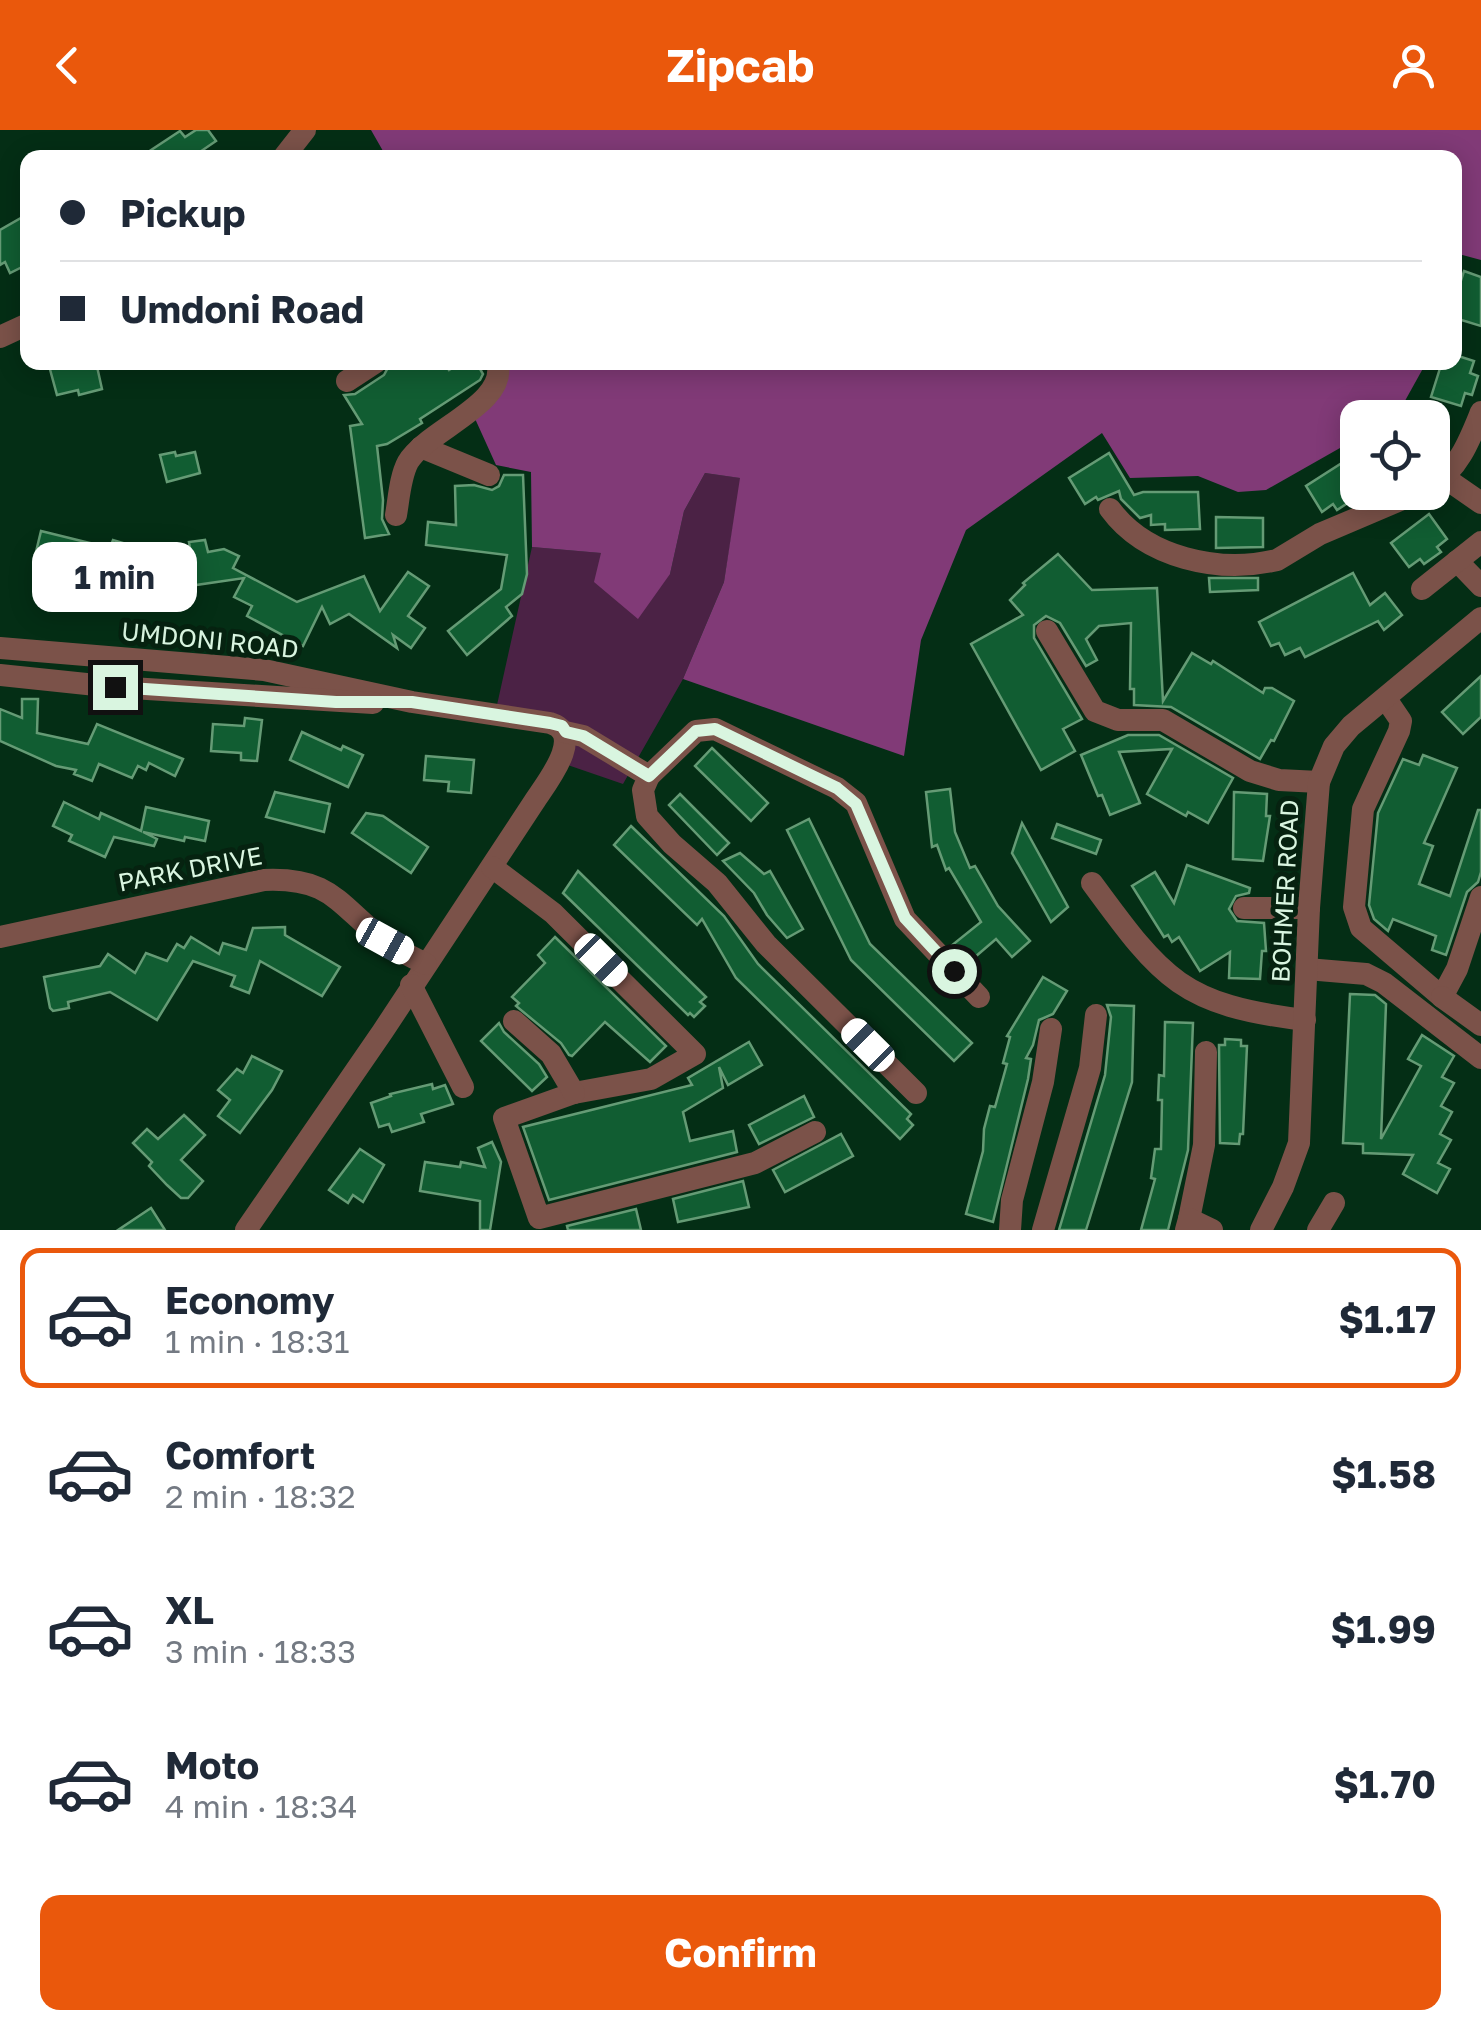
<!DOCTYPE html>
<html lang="en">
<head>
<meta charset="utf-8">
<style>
  body { margin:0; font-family:"Golos Text",sans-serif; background:#f6f6f7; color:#1f2937; height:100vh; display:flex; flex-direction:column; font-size:38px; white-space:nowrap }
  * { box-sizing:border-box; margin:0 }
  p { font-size:32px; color:#747a83 }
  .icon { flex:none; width:55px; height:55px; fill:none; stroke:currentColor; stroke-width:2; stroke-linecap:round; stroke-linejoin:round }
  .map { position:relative; height:1100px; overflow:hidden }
  .side { display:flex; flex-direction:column; background:#fff; flex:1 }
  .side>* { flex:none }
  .hud { position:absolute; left:20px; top:20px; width:1442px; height:220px; border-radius:20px; box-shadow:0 5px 25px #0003; display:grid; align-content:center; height:220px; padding:0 40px; background:#fff }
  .tools { position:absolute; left:1340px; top:270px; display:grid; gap:20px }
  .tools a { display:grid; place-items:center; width:110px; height:110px; border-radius:20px; background:#fff; box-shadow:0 5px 25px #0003; font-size:50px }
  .end { position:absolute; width:45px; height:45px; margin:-22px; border:12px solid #d9f5e0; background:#111; box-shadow:0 0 0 5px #111 }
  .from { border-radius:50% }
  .bubble { position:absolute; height:70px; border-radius:20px; background:#fff; box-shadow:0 5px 25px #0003; font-size:32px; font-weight:700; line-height:70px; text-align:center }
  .car { position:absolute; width:30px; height:60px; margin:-30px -15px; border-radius:12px; box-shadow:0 0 8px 2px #0007; background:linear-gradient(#fff 24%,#345 0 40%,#fff 0 76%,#345 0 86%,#fff 0) }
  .hud b { display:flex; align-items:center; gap:35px; height:95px; font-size:38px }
  .hud b+b { border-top:2px solid #e0e1e3 }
  .hud i { width:25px; height:25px; background:#1f2937 }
  ul { padding:18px 0 0; list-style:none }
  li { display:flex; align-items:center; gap:30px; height:140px; margin:0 20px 15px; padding:0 20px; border:5px solid transparent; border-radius:20px }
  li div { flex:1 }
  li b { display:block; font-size:38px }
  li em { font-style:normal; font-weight:700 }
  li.current { border-color:#ea580c }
  li>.icon { width:90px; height:90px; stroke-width:1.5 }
  .cta { display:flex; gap:20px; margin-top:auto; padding:20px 40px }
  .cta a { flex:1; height:115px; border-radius:20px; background:#ea580c; color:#fff; font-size:40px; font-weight:700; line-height:115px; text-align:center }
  header { display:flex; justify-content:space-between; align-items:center; height:130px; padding:0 40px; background:#ea580c; color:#fff; font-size:45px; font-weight:700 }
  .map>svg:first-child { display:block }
</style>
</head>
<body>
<header><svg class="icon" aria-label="back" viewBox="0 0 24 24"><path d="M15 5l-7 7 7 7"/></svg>Zipcab<svg class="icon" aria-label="person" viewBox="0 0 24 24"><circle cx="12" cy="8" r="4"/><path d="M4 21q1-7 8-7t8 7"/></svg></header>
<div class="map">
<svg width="1481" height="1100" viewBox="0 0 1481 1100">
  <rect width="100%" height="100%" fill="#042e15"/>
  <path fill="#4b2245" d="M705,343L741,348L724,452L683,549L623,654L559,632L568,611L495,584L532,417L602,423L670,444L684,381Z"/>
  <g fill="#813a77">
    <path d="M371,0H1481V130L1455,123V28H387Z"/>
    <path d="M500,233H1426L1396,287L1358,288L1357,320L1346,326L1340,318L1266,360L1238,362L1198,346L1130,348L1102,303L966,400L921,510L904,626L683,549L724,452L740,348L705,343L684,381L670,444L638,489L594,452L601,423L532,417L531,342L496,335L472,282Z"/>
  </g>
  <g fill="#115d32" stroke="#659b75" stroke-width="2.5">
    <path d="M196,0H208L216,11L191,28H139L180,1L185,7Z"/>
    <path d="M28,84V134L10,143L5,132L0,135V100Z"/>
    <path d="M1464,141L1481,147V196L1455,188V169Z"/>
    <path d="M1455,225L1474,231L1470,243L1478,246L1472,265L1465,263L1461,276L1431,267L1442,232H1455Z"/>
    <path d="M48,232H96L102,259L79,265L78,260L57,265Z"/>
    <path d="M391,232H444L449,240L462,232H476L483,244L480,250L420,289L422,293L387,314L377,316L383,370L382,389L389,404L365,408L350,296L362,294L344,265L355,264L384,245Z"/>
    <path d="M175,322L176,326L195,322L200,343L167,352L160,325Z"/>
    <path d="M1109,323L1134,365L1143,362H1198L1200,399L1165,400V394L1151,395V385L1140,388L1121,369L1119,361L1098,370L1096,367L1085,374L1069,348Z"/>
    <path d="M1345,331L1358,350V359L1350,363L1354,369L1337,380L1333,374L1322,382L1306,356Z"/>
    <path d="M504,345H523L527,444L522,464L506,477L512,486L467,525L448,501L501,459L507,425L426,415L428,392L456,395L455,356L474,355L492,360L499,356Z"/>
    <path d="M1429,384L1447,409L1437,417L1441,422L1424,434L1420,429L1409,437L1391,413Z"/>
    <path d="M1216,387L1263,388V417L1216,418Z"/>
    <path d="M41,401L110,418L113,410L130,415L127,426L174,439L172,429L191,424L189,412L205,410L208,422L224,419L239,426L233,438L297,472L364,446L380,481L408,442L429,456L408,486L425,498L411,518L393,505L397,518L349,484L330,494L322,477L303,516L247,486L252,476L234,467L244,448L189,456L188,453L155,459L147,457L146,460L81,441L80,446L73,444L72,448L54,443L56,436L34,430Z"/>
    <path d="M1058,424L1092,460L1157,458L1163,571L1192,523L1211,534L1213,531L1263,563L1265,558H1272L1294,571L1274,611L1271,610L1260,629L1171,577L1134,575V559H1130L1131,493L1099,496L1086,509L1097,530L1086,536L1060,493L1046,486L1034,495V508L1082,589L1063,599L1075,621L1041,640L971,514L1023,485L1010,470L1025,455L1023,453Z"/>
    <path d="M1353,443L1370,475L1385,463L1402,485L1384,500L1378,491L1305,527L1300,518L1285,525L1279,513L1271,516L1259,492Z"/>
    <path d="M1209,448H1258V460L1210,462Z"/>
    <path d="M1481,546V587L1463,604L1442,582Z"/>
    <path d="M22,569H38L37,603L88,614L97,594L183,629L175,646L149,633L146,640L138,636L132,648L99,634L92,651L74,644L76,640L56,636L0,611V579L22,588Z"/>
    <path d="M245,588L262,590L257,631L241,630V623L211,621L213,594L244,596Z"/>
    <path d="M302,602L341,620L343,616L363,625L348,657L290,630Z"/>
    <path d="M1128,605H1159L1233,648L1208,693L1188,682L1186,686L1147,664L1172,619L1119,622L1140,673L1110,685L1102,665L1098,666L1081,625Z"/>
    <path d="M712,618L768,673L751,691L695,636Z"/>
    <path d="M1423,625L1457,638L1424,713L1433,716L1419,754L1450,766L1478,680H1481V742L1478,752L1467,762L1446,825L1432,820L1436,806L1393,789L1388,801L1374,789L1369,775L1378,683L1403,629L1419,635Z"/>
    <path d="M426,626L474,630L471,663L448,661L449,652L424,650Z"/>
    <path d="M950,659L955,702L970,738L975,736L998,776L1030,811L1012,827L996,809L968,833L951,816L981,792L949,738L946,740L937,715L932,717L926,662Z"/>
    <path d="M275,662L330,674L324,702L266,687Z"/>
    <path d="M1234,662L1267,664L1266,686H1270L1263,731L1233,729Z"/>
    <path d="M680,664L729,713L717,725L669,675Z"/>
    <path d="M64,672L99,689L101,683L141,701L146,677L209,691L205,711L185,707L184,711L143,702L157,709L154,716L114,707L105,727L69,711L72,705L53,696Z"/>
    <path d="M366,683L383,686L428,717L411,743L352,703Z"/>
    <path d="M809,689L870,814L972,913L954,931L851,830L787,700Z"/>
    <path d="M1022,693L1068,777L1051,792L1012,723Z"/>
    <path d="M1057,694L1101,710L1096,724L1052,708Z"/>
    <path d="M631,696L724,786L758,834L911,984L907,989L913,995L900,1009L736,848L702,789L697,795L614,715Z"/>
    <path d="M740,723L764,744L770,741L803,799L787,808L767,785L754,763L723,731Z"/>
    <path d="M1187,735L1250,758L1249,763L1236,766L1229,779L1237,791L1264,793L1266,821H1262L1260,849L1229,848L1230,822L1200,841L1179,807L1172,812L1168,805L1164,807L1132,756L1155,742L1174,773Z"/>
    <path d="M578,741L706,867L700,872L705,876L694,887L690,883L688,885L563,763Z"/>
    <path d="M285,797V805L340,837L322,866L260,831L249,863L231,856L235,846L193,831L157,890L110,862L68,872L69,878L53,881L50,878L44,847L100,836L108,824L135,843L146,823L167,831L177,814L184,818L191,807L219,824L223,813L246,820L253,798Z"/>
    <path d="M555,807L666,916L650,932L605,892L572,926L569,925L561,913L516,876L519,873L512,867L545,833L538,825Z"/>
    <path d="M1043,847L1067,861L1053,884L1039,890L1033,915L1026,928L1031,929L1028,949L993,1092L966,1084L983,1021L984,999L990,976L995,977L1007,934L1003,933L1010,907L1007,906Z"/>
    <path d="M1350,864L1375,865L1386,874L1381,1009L1421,936L1408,929L1422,905L1454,926L1442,947L1454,953L1441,976L1452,982L1440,1004L1451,1010L1438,1033L1450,1039L1437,1063L1403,1044L1413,1025L1363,1023V1014L1343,1013Z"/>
    <path d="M1107,875L1134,876L1132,952L1086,1100H1059L1105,945L1111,887Z"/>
    <path d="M1165,892L1193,893L1188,1020L1168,1100H1141L1155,1049L1151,1048L1155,1019H1161L1162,970H1158L1159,945L1164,946Z"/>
    <path d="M499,893L504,902L539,934L547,947L532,961L481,911Z"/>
    <path d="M1225,909L1241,910V916H1247L1243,1004H1240L1239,1014L1220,1013L1219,915H1225Z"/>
    <path d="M749,912L762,935L728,955L719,937L723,958L683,982L690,1011L733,1001L737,1022L549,1070L523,997L692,955L688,948Z"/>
    <path d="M252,926L282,941L272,960L240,1003L218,986L230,970L218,960L237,939L243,943Z"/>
    <path d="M432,954L433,959L445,955L453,974L421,984L424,992L392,1002L389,994L379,997L371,973L391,966L390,964Z"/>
    <path d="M804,966L814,987L759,1014L749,995Z"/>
    <path d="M184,985L205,1005L181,1030L203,1051L188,1068H181L167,1055L149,1036L152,1032L133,1013L147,999L158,1009Z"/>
    <path d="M841,1004L853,1026L785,1062L773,1040Z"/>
    <path d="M492,1012L501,1032L490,1100H480V1071L420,1061L425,1032L460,1037L461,1032L485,1037L478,1018Z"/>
    <path d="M360,1019L384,1035L363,1072L353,1065L348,1073L329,1060Z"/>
    <path d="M743,1051L749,1077L678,1092L673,1069Z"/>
    <path d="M151,1078L165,1100H118Z"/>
    <path d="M636,1079L641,1100H568L567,1096Z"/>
  </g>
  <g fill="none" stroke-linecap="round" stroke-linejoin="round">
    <g stroke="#7b5249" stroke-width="22">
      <path d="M283,28L305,0"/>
      <path d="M0,207L28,194"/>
      <path d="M347,251L376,232"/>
      <path d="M421,317L489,345"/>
      <path d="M1445,348L1481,373"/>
      <path d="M1432,355C1459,339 1470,309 1481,282"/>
      <path d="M1110,379C1146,428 1219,444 1277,430L1320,404L1419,362"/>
      <path d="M396,385C399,368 400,347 408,332C427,300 510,273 497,232"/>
      <path d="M1457,431L1481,456"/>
      <path d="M1422,459L1481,412"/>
      <path d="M1047,501L1095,581L1118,590H1163L1250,641L1279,650L1319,652"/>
      <path d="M0,518L264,540L412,572L550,593C586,604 547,652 534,672L383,901L246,1100"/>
      <path d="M0,545L115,557L373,573"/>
      <path d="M1386,569L1401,591L1399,601L1363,679L1354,777L1361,798L1442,867L1457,839L1481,767"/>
      <path d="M565,602L583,606L649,646L643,660L647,686L672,714L717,753L766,814L916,963"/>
      <path d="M649,646L696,601L715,599L837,658L856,673L905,789L979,867"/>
      <path d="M492,737L553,783L695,924L651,949L574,963L504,988L539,1088L755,1033L815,1002"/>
      <path d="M1092,753C1163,850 1182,875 1305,890"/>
      <path d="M1244,778H1309"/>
      <path d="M0,807L264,750C332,747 338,775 385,811C397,820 412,827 426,834"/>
      <path d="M1307,839L1366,844L1384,853L1481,928"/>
      <path d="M411,855L463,957"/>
      <path d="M1442,867L1481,895"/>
      <path d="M514,891L551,924L574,963"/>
      <path d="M1189,1089L1204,1015L1206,922"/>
      <path d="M1010,1100L1012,1070L1043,952L1051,899"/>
      <path d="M1043,1100L1090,938L1096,885"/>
      <path d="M1186,1100L1189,1089L1212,1100"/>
      <path d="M1261,1100L1283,1057L1299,1013L1309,778L1319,652L1334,616L1351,596L1481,488"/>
      <path d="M1318,1100L1334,1073"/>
    </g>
  </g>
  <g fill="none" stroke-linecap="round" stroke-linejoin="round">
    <path stroke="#d9f5e0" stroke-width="12" d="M115,557L336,572H412L550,593L562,596L566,602L583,606L649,646L696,601L715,599L837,658L856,674L905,788L954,841"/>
  </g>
  <g text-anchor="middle" stroke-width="10" stroke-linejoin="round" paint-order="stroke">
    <g font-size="25" fill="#d9f5e0" stroke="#062210">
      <text transform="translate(210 510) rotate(6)" y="9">UMDONI ROAD</text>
      <text transform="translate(190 739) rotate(-11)" y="9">PARK DRIVE</text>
      <text transform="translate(1285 761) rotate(-87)" y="9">BOHMER ROAD</text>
    </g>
  </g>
</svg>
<div class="tools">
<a><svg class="icon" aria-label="locate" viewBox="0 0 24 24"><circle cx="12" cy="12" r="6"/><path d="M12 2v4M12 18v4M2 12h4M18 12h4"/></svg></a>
</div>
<i class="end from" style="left:954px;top:841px"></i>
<i class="end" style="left:115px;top:557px"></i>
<div class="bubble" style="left:32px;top:412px;width:165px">1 min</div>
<i class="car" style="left:385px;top:811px;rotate:119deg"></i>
<i class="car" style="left:601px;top:830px;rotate:135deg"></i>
<i class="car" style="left:868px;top:915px;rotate:315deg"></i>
<div class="hud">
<b><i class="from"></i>Pickup</b>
<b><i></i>Umdoni Road</b>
</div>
</div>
<section class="side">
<ul>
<li class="current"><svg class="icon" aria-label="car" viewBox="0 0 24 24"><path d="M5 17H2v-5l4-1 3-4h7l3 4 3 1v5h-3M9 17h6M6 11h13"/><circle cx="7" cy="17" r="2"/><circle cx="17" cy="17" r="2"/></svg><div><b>Economy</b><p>1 min · 18:31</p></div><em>$1.17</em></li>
<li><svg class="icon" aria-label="car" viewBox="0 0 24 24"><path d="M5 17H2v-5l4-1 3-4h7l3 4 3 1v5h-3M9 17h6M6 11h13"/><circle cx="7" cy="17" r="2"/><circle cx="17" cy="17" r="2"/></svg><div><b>Comfort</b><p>2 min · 18:32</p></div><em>$1.58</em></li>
<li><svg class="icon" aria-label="car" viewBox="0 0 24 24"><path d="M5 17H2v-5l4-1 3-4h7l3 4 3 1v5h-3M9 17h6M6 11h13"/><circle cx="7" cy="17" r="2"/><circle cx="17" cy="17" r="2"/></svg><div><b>XL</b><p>3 min · 18:33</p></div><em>$1.99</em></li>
<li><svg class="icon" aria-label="car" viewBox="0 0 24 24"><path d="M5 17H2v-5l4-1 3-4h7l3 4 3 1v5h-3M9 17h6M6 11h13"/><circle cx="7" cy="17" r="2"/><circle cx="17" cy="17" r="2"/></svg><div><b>Moto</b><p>4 min · 18:34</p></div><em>$1.70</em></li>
</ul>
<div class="cta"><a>Confirm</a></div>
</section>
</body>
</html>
